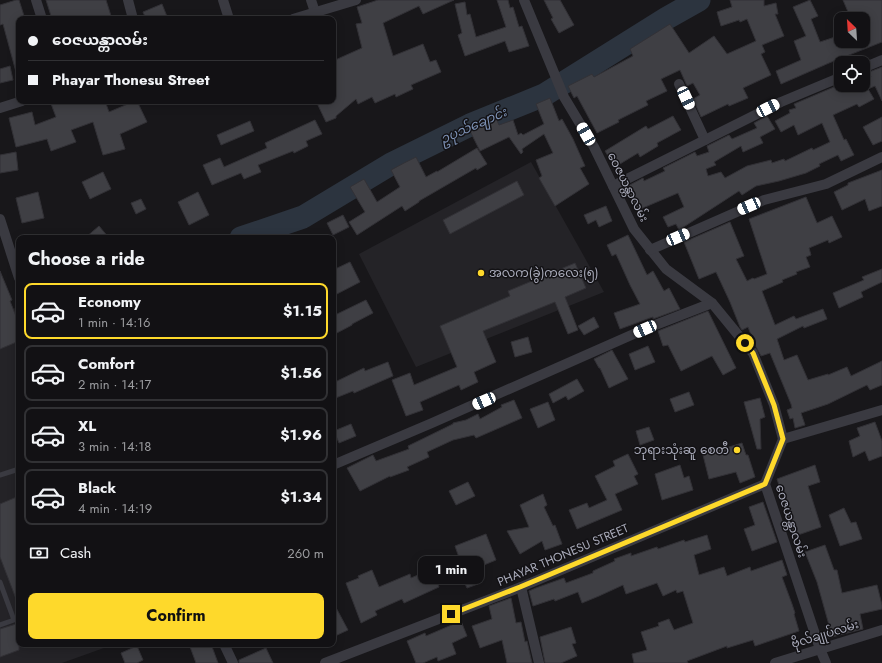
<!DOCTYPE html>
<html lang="en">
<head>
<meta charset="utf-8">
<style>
  body { margin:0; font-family:Jost,"Noto Sans Myanmar",sans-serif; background:#1b1a1d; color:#f1f3f6; height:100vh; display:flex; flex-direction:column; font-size:15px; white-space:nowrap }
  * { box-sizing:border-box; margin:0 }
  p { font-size:13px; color:#9c9da0 }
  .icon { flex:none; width:22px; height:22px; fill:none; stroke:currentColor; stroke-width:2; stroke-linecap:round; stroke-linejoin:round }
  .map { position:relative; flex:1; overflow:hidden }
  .details { position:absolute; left:16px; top:235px; width:320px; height:412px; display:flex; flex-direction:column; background:#121114; border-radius:8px; box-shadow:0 2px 10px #0003,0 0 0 1px #313134 }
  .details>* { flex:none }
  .guide { position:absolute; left:16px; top:16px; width:320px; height:88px; border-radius:8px; box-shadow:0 2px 10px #0003,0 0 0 1px #313134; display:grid; align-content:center; height:88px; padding:0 12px; background:#121114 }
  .needle { width:26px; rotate:335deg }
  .fabs { position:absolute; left:834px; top:12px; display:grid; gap:8px }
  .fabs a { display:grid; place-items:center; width:36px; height:36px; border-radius:8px; background:#121114; box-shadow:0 2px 10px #0003,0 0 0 1px #313134; font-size:20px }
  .end { position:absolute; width:18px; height:18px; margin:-9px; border:5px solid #fed92b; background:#111; box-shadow:0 0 0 2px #111 }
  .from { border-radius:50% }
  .bubble { position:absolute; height:28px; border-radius:8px; background:#121114; box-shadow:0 2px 10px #0003,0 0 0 1px #313134; font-size:13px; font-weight:700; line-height:28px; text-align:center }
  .car { position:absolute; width:12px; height:24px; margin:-12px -6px; border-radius:5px; box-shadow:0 0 3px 1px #0007; background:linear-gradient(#fff 24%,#345 0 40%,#fff 0 76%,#345 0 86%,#fff 0) }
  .guide b { display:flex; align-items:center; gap:14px; height:38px; font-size:15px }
  .guide b+b { border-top:1px solid #313134 }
  .guide i { width:10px; height:10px; background:#f1f3f6 }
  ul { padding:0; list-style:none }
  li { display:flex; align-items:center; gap:12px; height:56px; margin:0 8px 6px; padding:0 4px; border:2px solid #313134; border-radius:8px }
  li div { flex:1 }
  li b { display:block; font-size:15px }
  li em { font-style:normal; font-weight:700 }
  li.active { border-color:#fed92b }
  li>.icon { width:36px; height:36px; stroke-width:1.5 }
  h2 { padding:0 12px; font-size:18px; line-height:48px }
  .pay { display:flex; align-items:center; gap:10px; height:44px; padding:0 12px; font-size:15px }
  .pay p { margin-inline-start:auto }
  .cta { display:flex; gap:8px; margin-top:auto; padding:8px 12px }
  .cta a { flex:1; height:46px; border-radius:8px; background:#fed92b; color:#111; font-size:16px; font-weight:700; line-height:46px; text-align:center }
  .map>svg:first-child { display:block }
</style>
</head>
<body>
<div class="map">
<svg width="882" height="663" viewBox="0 0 882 663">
  <rect width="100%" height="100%" fill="#18171a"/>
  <g fill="#242327">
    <path d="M531,162L604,292L416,367L359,254Z"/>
    <path d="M19,307V644H115L62,663H0V312Z"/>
  </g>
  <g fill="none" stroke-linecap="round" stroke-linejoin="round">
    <path stroke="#2c343f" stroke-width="23" d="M241,238L303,217L391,164L470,125L544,95L667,18L699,0"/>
  </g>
  <g fill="#3f3f44" stroke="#323136">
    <path d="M16,0H19L25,19H19V72H16L3,24L0,25V5Z"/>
    <path d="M46,0H106L112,19H52Z"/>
    <path d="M378,0H454L423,14L419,6L383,23L393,56L423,44L430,62L436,60L441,72L411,85L413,89L396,97L395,94L375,103L372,97L358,104L356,99L336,116V118L326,122L316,101H333V61L362,48L356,24L362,23L357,7Z"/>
    <path d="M497,0H508L510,8L513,7L519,27L522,26L529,46L509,52L505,41L465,56L458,35L462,33L455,4L465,2L467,15L470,14L476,37L506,27Z"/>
    <path d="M544,0H560L574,25L559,33L551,19L553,18Z"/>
    <path d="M730,0H764V6L776,3L778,14H775L784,36L762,45L765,52L761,54L771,75L743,88L748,98L729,106L728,104L701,117L693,99L700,95L693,83L687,86L680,70L661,79L667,91L646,101L648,105L618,120L619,122L597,133L577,96L574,98L568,86L592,74L594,77L633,56L630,49L670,24L689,53L714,36L727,54L756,41L747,19L740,22L739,20L721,26L717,12L732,7Z"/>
    <path d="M810,0L818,16L811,19L820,42L841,35V41H863V19H851L843,0H882V42L829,63L781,84L776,71L801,60L794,41L806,36L793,7Z"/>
    <path d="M162,4L168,19H146L143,12Z"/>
    <path d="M10,66L13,80L0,83V69Z"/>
    <path d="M882,67V101L875,86L868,89L874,99L859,107L857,104L833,115L844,140L846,139L854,155L841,161L838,155L819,164L820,166L806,173L779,181L756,186L742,195L739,191L679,230L676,224L668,227L663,217L684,207L678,193L638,210L626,187L643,178L644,181L665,171L663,168L695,152L697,156L709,152L707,146L729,135L732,139L757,128L754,123L767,116L775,129L760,137L763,143L743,152L741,146L714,162L716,165L706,169L708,176L721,172L725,178L747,166L771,160L772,163L784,159L785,161L812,148L813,150L830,142L822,123L798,135L794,125L781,132L775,121L790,113L789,110L796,108L794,104L841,84L845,91L856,85H863V81L871,77L869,72Z"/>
    <path d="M550,98L559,121L562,119L573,139L585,166L580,168L589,184L555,206L539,178L542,176L536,160L553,153L544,134L522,149L523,152L521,154L509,137L480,151L470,131L496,118L499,125L513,120L518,135L521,133L523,135L544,124L536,104Z"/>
    <path d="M50,101H105L109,112L135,101H137L147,122L120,134L125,149L103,155L93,122L71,130L76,142L51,151L47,139L16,147L9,118L32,112L35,125L56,117Z"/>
    <path d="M673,116L681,130L657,143L658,146L640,157L638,153L615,167L605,151L646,126L648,129Z"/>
    <path d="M882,117V141L873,145L863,127Z"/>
    <path d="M315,120L322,134L306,141L308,146L294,153L293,151L258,165L261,172L244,179L241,173L212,185L203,165L220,158L224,167L267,148L265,143Z"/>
    <path d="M250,121L254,131L221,145L217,135Z"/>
    <path d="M477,148L487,164L477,170L476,168L419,201V202L405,211L402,206L357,235L349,222L365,212L350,187L364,179L377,202L400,187L391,170L404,163L416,157L426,177L437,171V172Z"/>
    <path d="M16,152L18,170L0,173V155Z"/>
    <path d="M882,170V206L869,211L865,199L842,210L834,192L848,185V183Z"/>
    <path d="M103,172L111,189L90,199L82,182Z"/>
    <path d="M517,181L524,195L450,234L443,220Z"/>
    <path d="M38,192L44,218L22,223L16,198Z"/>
    <path d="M198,192L209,215L189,225L178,202Z"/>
    <path d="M806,197L817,223L832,216L842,237L829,243L828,240L809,248L811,255L806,257L810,267L796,272L797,274L782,280L783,282L762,291L775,325L794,316L796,319L823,309L827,319L804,328L803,326L777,339L784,360L797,355L808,380L828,374V375L847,367L851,376L882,361V385L870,390L867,385L828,404L801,413L805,425L795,428L793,418L790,419L787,410L792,408L791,404L770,353L761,356L755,345L748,327L742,330L740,327L730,302L716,272L699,279L684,242L730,222L744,256L736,259L747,281L753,278L754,279L767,274L749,219Z"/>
    <path d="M141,199L146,209L136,214L131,203Z"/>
    <path d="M606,206L612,221L599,227L596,220L588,224L584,215Z"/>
    <path d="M343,215L349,227L333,235L327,223Z"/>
    <path d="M99,226L109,238H85Z"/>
    <path d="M628,235L647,275L653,271L664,291L669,288L680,309L653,319V317L620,329L614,313L640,304L630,285L616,254L612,256L607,245Z"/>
    <path d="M350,262L360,282L333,296V270Z"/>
    <path d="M575,263L586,288L565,297L578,330L568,334L555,302L483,331L496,362L474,372L478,382L461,390L459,385L420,402L423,410L406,416L392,380L410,373L414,385L457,367L440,326L510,296L508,291Z"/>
    <path d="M882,269V282L861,292L863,297L839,308L833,293L864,280L862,277Z"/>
    <path d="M0,271L12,300L10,301L19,324V341L0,349Z"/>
    <path d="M366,300L373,313L352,324V325L333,335V316Z"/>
    <path d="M708,311L736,368L723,375L712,356L681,371L668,345L663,346L658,331Z"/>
    <path d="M594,317L599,327L584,335L578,326Z"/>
    <path d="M528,337L532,352L515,357L511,342Z"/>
    <path d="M648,346L655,362L635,370L629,354Z"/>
    <path d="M612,350L628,379L609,388L600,368H599L594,359Z"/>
    <path d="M388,362L393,376L354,393L353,391L333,399V383L364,368L365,371Z"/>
    <path d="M577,379L584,391L568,400L566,396L553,403L549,394Z"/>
    <path d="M689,392L694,405L675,412L670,399Z"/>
    <path d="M760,398L765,417L760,419L761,449H757L744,402Z"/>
    <path d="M514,400L522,418L476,438L474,435L453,440L427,452L429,457L407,467L409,470L390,477V476L360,491L347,468L373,455L376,461L409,449L408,446L453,424V423L466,420L478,414L480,419L502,407L501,405Z"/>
    <path d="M548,402L555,420L538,428L530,409Z"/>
    <path d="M875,422L882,441V456L869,461L865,451L853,457L849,441L860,436L857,428Z"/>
    <path d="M351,424L356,436L339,443L334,431Z"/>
    <path d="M649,427L654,440L640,445L636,431Z"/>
    <path d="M742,443L746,455H748L755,477L740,483L736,472L709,479L703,455Z"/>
    <path d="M628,454L638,474L634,476L638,484L615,494L622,510L577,529L569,510L587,503L589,508L607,500L595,476L615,466L613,461Z"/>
    <path d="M680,465L684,478L689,476L693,490L662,500L655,474Z"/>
    <path d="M815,465L820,482L808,486L821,527L795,536L788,516L791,515L784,490L781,491L777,479Z"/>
    <path d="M468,482L475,496L456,505L449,491Z"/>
    <path d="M543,494L547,505L544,507L553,526L555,525L562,544L545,550L542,541L520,554L507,531L529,527L520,505Z"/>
    <path d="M19,496V604H18L0,557V504Z"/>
    <path d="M763,502L777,542L752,551L744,529L755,525L749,507Z"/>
    <path d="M844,508L851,523L856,522L862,539L840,546L829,515Z"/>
    <path d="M486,534L496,560L472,570L478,584L467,588L459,571L463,569L455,546Z"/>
    <path d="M707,535L711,549L694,555L699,575L724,567L727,576L750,567L751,571L782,560L787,575L782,577L792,604L795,613L794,614L799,631L755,646L753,640L727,648V646L687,661L688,663H634L632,654L647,650L641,632L659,626L658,623L669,619L674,630L693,623L683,591L677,593L676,590L663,596L657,583L626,594L623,585L599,596L582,603L578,592L555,601L554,599L533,606L529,591L536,588L564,578L566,583L593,573V571L615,561L614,559L631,553V556L657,547L658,549L684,540L685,542Z"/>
    <path d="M825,545L834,570H837L842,593L877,585L882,605V609L860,614L863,629L828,638L825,626L829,625L817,582L805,552Z"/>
    <path d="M432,569L439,587L404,603L402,599L375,611L377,615L361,623L346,583L359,578L358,576L372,570L379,587L410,574L411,578Z"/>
    <path d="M511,598L516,623L521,622L525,642L527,641L532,663H507L502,640L480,648L472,626L492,619L489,606Z"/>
    <path d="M333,602L348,630L333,637Z"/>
    <path d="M19,618V650L0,657V629L16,624Z"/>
    <path d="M461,621L467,636L452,643L456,654L438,661L437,657L423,663H416L407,641L425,633L426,636Z"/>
    <path d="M571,627L576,643L572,644L577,656L561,663H545L540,637Z"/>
    <path d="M189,644H211L218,663H196Z"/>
    <path d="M137,646L143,660L137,663H125L121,653Z"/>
    <path d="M266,648L273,663H239V660Z"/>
  </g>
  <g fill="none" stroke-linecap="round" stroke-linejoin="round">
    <g stroke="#3a3a41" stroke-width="5">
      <path d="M0,475L19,469"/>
      <path d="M0,582L14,620L0,625"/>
    </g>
    <g stroke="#3a3a41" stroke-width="10">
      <path d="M36,0L42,19"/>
      <path d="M128,0L133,19"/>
      <path d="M223,0L229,19"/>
      <path d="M311,0L315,12"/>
      <path d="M524,0L564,97L594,147L634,229L666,269L712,303L753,353L774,405L783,439L765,484L820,649L826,663"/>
      <path d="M293,19L356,0"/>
      <path d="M863,68L882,60"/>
      <path d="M679,84L705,140"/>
      <path d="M0,108L22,101"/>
      <path d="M613,186L781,102L841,77"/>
      <path d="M0,219L19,278"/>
      <path d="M650,250L764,200L826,184L882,157"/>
      <path d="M783,439L882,410"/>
      <path d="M333,465L432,423L645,329L712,303"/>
      <path d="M521,587L539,663"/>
      <path d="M224,644L233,663"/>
      <path d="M325,663L521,587L765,484"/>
      <path d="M775,663L882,630"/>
    </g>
  </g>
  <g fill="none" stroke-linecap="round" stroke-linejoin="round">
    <path stroke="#fed92b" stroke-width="5" d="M451,614L520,587L765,484L783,439L774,405L753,353L745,343"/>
  </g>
  <g fill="#fed92b" stroke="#131215" stroke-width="1.5">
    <circle cx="481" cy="273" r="4"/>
    <circle cx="737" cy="450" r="4"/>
  </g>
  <g text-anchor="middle" stroke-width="3" stroke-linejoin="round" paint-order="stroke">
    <g font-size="12" fill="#a9abba" stroke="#131215">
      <text transform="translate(628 187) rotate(63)" y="4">ဝေဇယန္တာလမ်း</text>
      <text transform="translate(791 521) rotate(72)" y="4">ဝေဇယန္တာလမ်း</text>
      <text transform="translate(563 555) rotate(-23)" y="4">PHAYAR THONESU STREET</text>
      <text transform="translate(825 634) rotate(-17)" y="4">ဗိုလ်ချုပ်လမ်း</text>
    </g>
    <g font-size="12" fill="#a9abba" stroke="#131215" text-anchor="start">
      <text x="489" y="277">အလက(ခွဲ)ကလေး(၅)</text>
      <text x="729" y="454" text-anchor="end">ဘုရားသုံးဆူ စေတီ</text>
    </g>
    <g font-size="13" font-style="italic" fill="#7e93b7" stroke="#131215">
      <text transform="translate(473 125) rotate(-24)" y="5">ဥပုသ်ချောင်း</text>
    </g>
  </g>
</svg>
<div class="fabs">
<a><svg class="needle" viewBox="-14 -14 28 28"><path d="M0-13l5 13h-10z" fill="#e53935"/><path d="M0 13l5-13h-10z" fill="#9c9da0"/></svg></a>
<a><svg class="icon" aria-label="locate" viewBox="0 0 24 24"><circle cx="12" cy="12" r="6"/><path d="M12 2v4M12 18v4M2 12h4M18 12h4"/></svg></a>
</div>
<i class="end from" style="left:745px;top:343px"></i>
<i class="end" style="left:451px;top:614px"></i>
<div class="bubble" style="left:418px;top:556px;width:66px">1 min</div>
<i class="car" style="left:686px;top:98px;rotate:155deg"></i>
<i class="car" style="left:768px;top:108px;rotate:63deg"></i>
<i class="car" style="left:586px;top:134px;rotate:330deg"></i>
<i class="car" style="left:749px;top:206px;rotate:246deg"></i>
<i class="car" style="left:678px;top:237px;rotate:67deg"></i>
<i class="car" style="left:645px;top:329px;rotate:246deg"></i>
<i class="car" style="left:484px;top:401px;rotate:246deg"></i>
<div class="guide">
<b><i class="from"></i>ဝေဇယန္တာလမ်း</b>
<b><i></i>Phayar Thonesu Street</b>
</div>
<section class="details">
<h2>Choose a ride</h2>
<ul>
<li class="active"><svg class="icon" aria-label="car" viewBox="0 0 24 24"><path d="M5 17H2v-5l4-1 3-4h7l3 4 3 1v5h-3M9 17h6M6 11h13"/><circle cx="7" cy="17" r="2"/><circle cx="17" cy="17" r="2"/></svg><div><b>Economy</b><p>1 min · 14:16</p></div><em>$1.15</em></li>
<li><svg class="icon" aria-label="car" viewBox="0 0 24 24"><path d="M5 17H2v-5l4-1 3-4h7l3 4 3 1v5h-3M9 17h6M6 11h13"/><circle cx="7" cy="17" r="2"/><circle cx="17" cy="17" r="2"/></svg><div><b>Comfort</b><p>2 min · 14:17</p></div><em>$1.56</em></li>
<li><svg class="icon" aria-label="car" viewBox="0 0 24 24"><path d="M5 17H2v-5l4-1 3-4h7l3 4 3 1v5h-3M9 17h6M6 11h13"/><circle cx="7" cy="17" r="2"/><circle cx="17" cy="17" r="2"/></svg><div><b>XL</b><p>3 min · 14:18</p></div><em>$1.96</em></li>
<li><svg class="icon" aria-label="car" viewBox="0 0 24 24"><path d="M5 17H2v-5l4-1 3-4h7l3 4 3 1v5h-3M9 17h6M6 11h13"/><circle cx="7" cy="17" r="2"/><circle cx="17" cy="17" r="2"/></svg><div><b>Black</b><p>4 min · 14:19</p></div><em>$1.34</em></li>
</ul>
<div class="pay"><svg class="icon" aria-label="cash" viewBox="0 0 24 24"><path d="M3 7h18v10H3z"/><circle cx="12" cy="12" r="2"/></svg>Cash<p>260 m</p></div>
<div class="cta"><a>Confirm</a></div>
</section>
</div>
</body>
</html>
